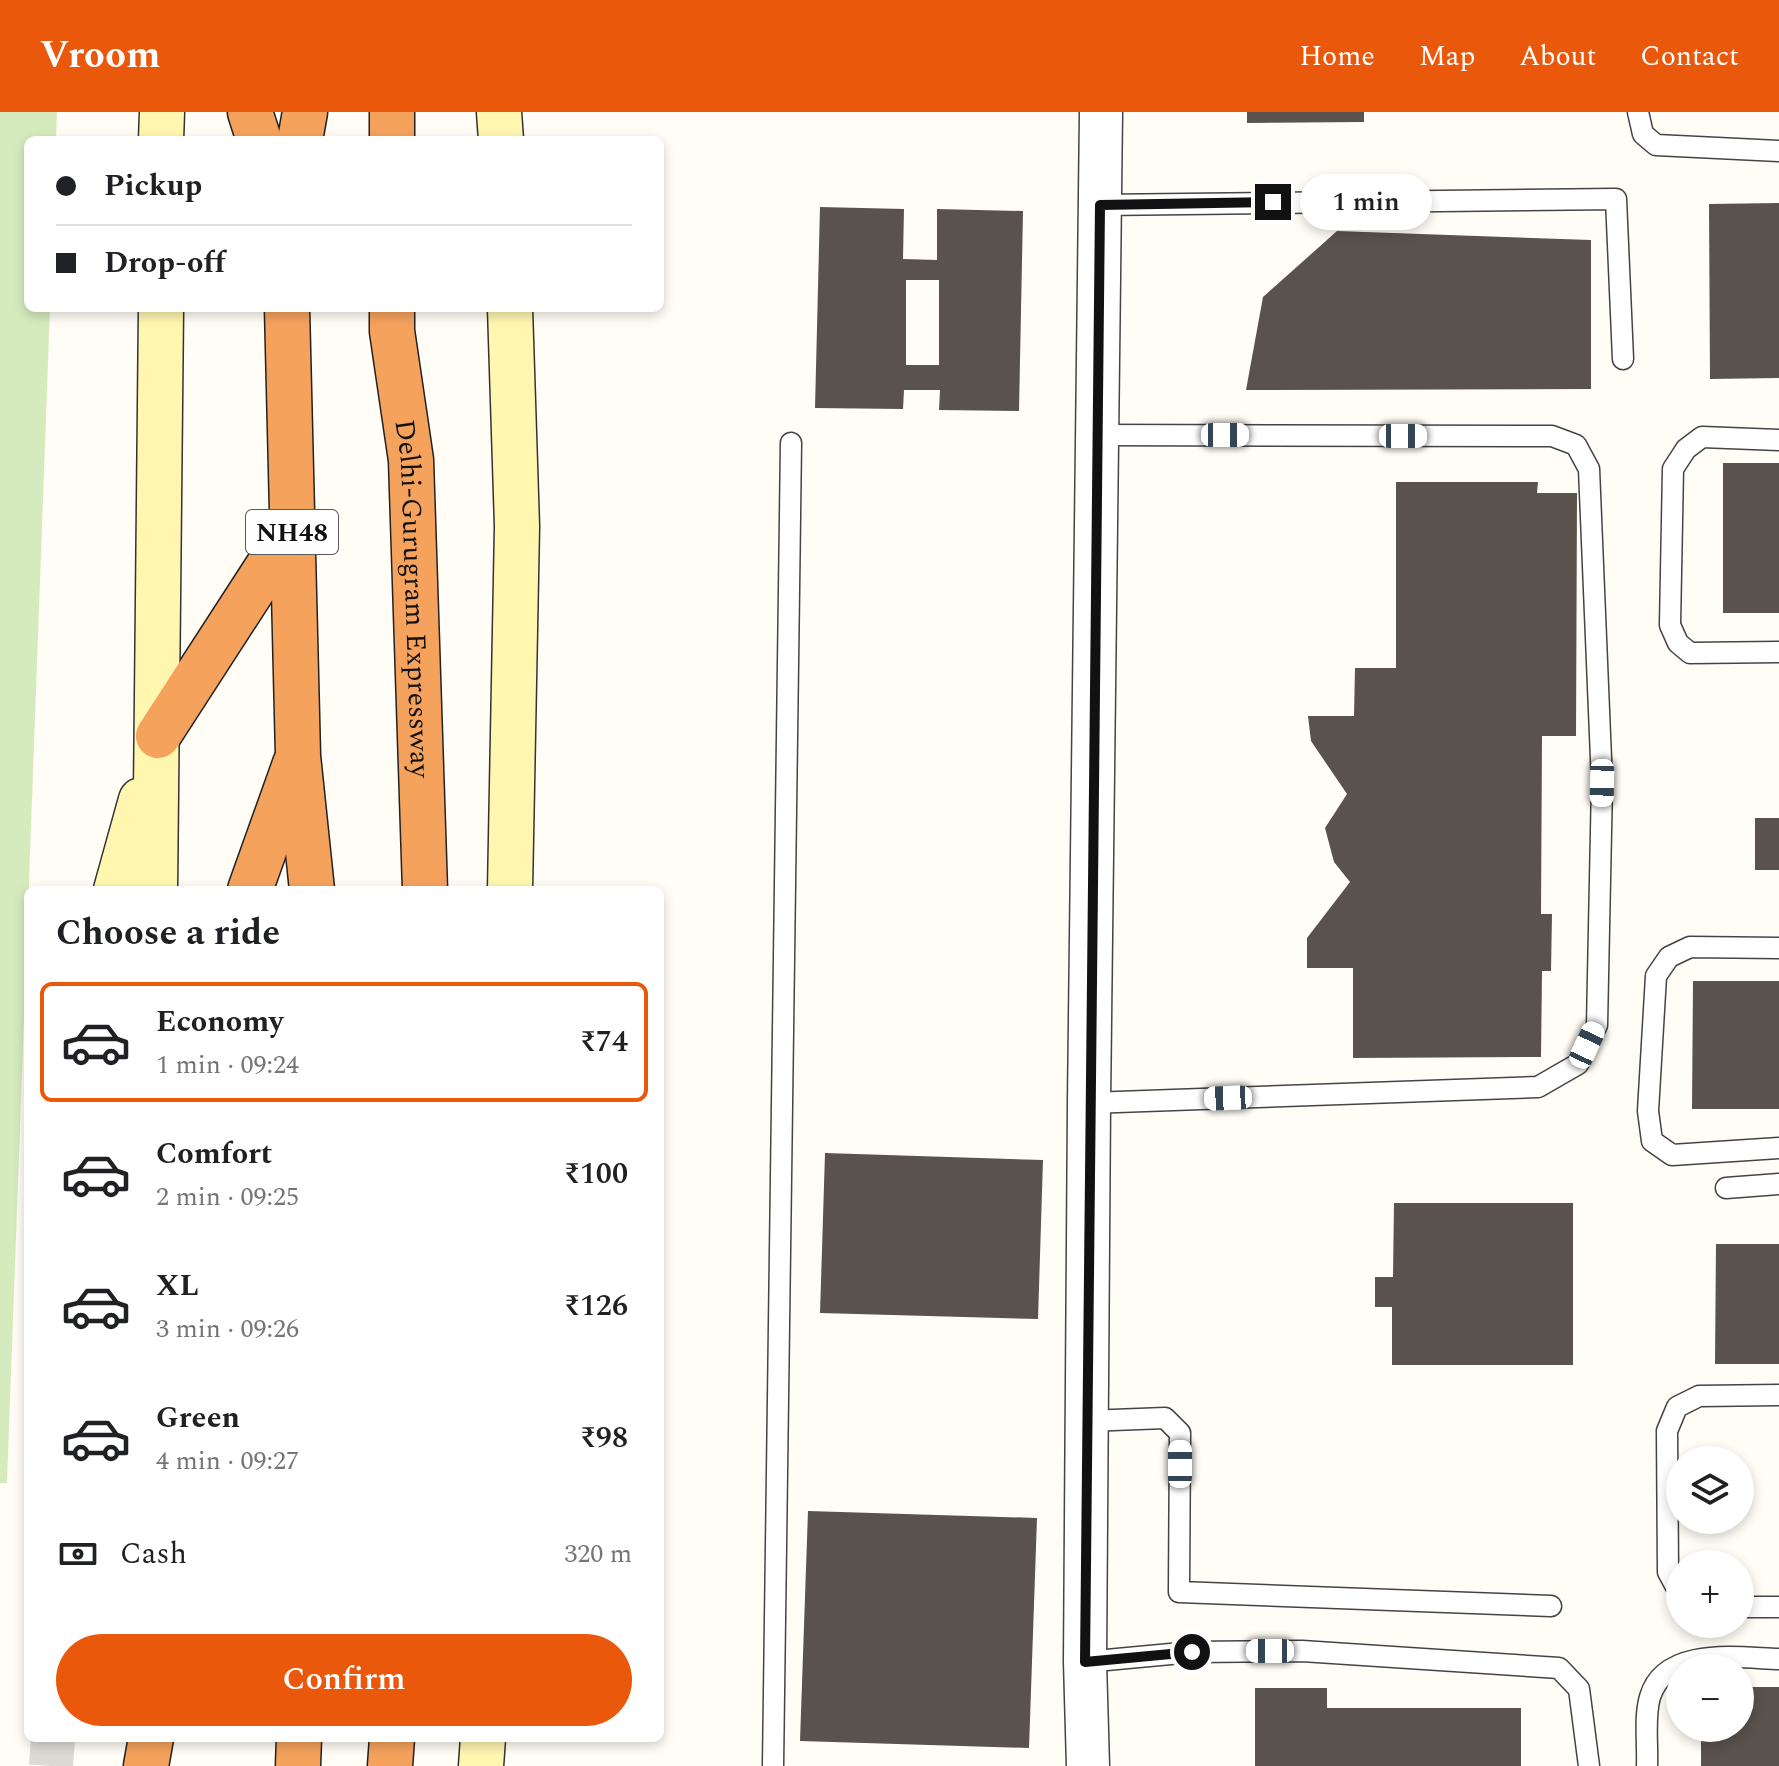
<!DOCTYPE html>
<html lang="en">
<head>
<meta charset="utf-8">
<style>
  body { margin:0; font-family:Spectral,serif; background:#f6f6f6; color:#202124; height:100vh; display:flex; flex-direction:column; font-size:30px; white-space:nowrap }
  * { box-sizing:border-box; margin:0 }
  p { font-size:26px; color:#757577 }
  .icon { flex:none; width:44px; height:44px; fill:none; stroke:currentColor; stroke-width:2; stroke-linecap:round; stroke-linejoin:round }
  .map { position:relative; flex:1; overflow:hidden }
  .side { position:absolute; left:24px; top:774px; width:640px; height:856px; display:flex; flex-direction:column; background:#fff; border-radius:12px; box-shadow:0 4px 12px #0003 }
  .side>* { flex:none }
  .guide { position:absolute; left:24px; top:24px; width:640px; height:176px; border-radius:12px; box-shadow:0 4px 12px #0003; display:grid; align-content:center; height:176px; padding:0 32px; background:#fff }
  .fabs { position:absolute; left:1666px; top:1334px; display:grid; gap:16px }
  .fabs a { display:grid; place-items:center; width:88px; height:88px; border-radius:50%; background:#fff; box-shadow:0 4px 12px #0003; font-size:40px }
  .end { position:absolute; width:36px; height:36px; margin:-18px; border:10px solid #111; background:#fff; box-shadow:0 0 0 4px #fff }
  .from { border-radius:50% }
  .bubble { position:absolute; height:56px; border-radius:28px; background:#fff; box-shadow:0 4px 12px #0003; font-size:26px; font-weight:600; line-height:56px; text-align:center }
  .car { position:absolute; width:24px; height:48px; margin:-24px -12px; border-radius:10px; box-shadow:0 0 6px 2px #0007; background:linear-gradient(#fff 24%,#345 0 40%,#fff 0 76%,#345 0 86%,#fff 0) }
  .guide b { display:flex; align-items:center; gap:28px; height:76px; font-size:30px }
  .guide b+b { border-top:2px solid #e0e0e0 }
  .guide i { width:20px; height:20px; background:#202124 }
  ul { padding:0; list-style:none }
  li { display:flex; align-items:center; gap:24px; height:120px; margin:0 16px 12px; padding:0 16px; border:4px solid transparent; border-radius:12px }
  li div { flex:1 }
  li b { display:block; font-size:30px }
  li em { font-style:normal; font-weight:600 }
  li.active { border-color:#ea580c }
  li>.icon { width:72px; height:72px; stroke-width:1.5 }
  h2 { padding:0 32px; font-size:36px; line-height:96px }
  .pay { display:flex; align-items:center; gap:20px; height:88px; padding:0 32px; font-size:30px }
  .pay p { margin-inline-start:auto }
  .action { display:flex; gap:16px; margin-top:auto; padding:16px 32px }
  .action a { flex:1; height:92px; border-radius:48px; background:#ea580c; color:#fff; font-size:32px; font-weight:600; line-height:92px; text-align:center }
  header { display:flex; align-items:center; gap:48px; box-sizing:border-box; height:112px; padding:0 40px; background:#ea580c; color:#fff }
  header strong { font-size:38px }
  nav { display:flex; gap:44px; margin-inline-start:auto; font-size:28px }
  .map>svg:first-child { display:block }
</style>
</head>
<body>
<header>
<strong>Vroom</strong>
<nav><a>Home</a><a>Map</a><a>About</a><a>Contact</a></nav>
</header>
<div class="map">
<svg width="1779" height="1654" viewBox="0 0 1779 1654">
  <rect width="100%" height="100%" fill="#fffdf5"/>
  <path fill="#d5ebbd" d="M0,0H57L56,28H28V196H50L7,1371H0Z"/>
  <g fill="#5a524d" fill-rule="evenodd">
    <path d="M1247,0H1364V10L1247,11Z"/>
    <path d="M1779,91V266L1710,267L1709,92Z"/>
    <path d="M820,95L904,97L903,147L937,148V97L1023,99L1019,299L939,298L940,278H904L903,297L815,296ZM906,168H939V253H906Z"/>
    <path d="M1337,119L1591,128V277L1246,278L1263,185Z"/>
    <rect x="1723" y="351" width="56" height="150"/>
    <path d="M1396,370H1538L1537,381H1577L1576,624H1542L1541,802H1552L1551,859H1542L1541,945L1353,946V856H1307V826L1350,770L1334,750L1325,716L1347,682L1311,629L1308,604H1354L1355,556H1396Z"/>
    <rect x="1755" y="706" width="24" height="52"/>
    <path d="M1693,869H1779V997H1692Z"/>
    <path d="M825,1041L1043,1048L1038,1207L820,1201Z"/>
    <path d="M1394,1091H1573V1253H1392V1195H1375V1165H1393Z"/>
    <path d="M1716,1132H1779V1252H1715Z"/>
    <path d="M808,1399L1037,1406L1029,1636L800,1629Z"/>
    <path d="M1740,1575H1779V1654H1701V1616H1740Z"/>
    <path d="M1255,1576H1327V1596H1521V1654H1255Z"/>
  </g>
  <g fill="none" stroke-linecap="round" stroke-linejoin="round">
    <path stroke="#dbdad3" stroke-width="44" stroke-dasharray="44 22" stroke-linecap="butt" d="M51,1654L53,1626"/>
    <g stroke="#444" stroke-width="23">
      <g id="service">
        <path d="M1638,0L1643,22L1656,33L1779,39"/>
        <path d="M1100,93L1616,87L1623,247"/>
        <path d="M1779,328L1702,325L1686,337L1673,357L1670,513L1678,531L1690,541L1779,540"/>
        <path d="M1779,836L1690,835L1669,845L1656,864L1648,999L1652,1029L1672,1043L1779,1036"/>
        <path d="M1089,991L1538,975L1578,952L1597,913L1602,671L1589,357L1576,333L1552,324L1096,323"/>
        <path d="M1726,1076L1779,1072"/>
        <path d="M1087,1309L1165,1306L1180,1321L1179,1480L1551,1494"/>
        <path d="M1680,1482L1668,1460L1667,1319L1677,1295L1699,1284L1779,1283"/>
        <path d="M1740,1495H1779"/>
        <path d="M1085,1550L1192,1540L1302,1539L1559,1556L1579,1577L1589,1654"/>
        <path d="M773,1654L791,331"/>
        <path d="M1647,1654C1648,1632 1644,1605 1650,1585C1665,1534 1739,1546 1779,1547"/>
      </g>
    </g>
    <g stroke="#444" stroke-width="45">
      <path id="minor" d="M1088,1654L1085,1550L1089,991L1101,0"/>
    </g>
    <g stroke="#333" stroke-width="47">
      <g id="secondary">
        <path d="M499,0L501,28"/>
        <path d="M161,28L162,0"/>
        <path d="M510,196L517,414L510,778"/>
        <path d="M116,778L141,688"/>
        <path d="M155,778L161,196"/>
        <path d="M481,1654L483,1626"/>
      </g>
    </g>
    <g stroke="#222" stroke-width="47">
      <g id="motorway">
        <path d="M250,0L259,28"/>
        <path d="M392,0V28"/>
        <path d="M300,28L305,0"/>
        <path d="M287,196L298,644L312,778"/>
        <path id="s1" d="M392,196V219L411,348L425,778"/>
        <path d="M158,624L292,417"/>
        <path d="M250,778L295,652"/>
        <path d="M146,1654L151,1626"/>
        <path d="M298,1654L299,1626"/>
        <path d="M390,1654L392,1626"/>
      </g>
    </g>
    <use href="#service" stroke="#fff" stroke-width="20"/>
    <use href="#minor" stroke="#fff" stroke-width="42"/>
    <use href="#secondary" stroke="#fff6b0" stroke-width="44"/>
    <use href="#motorway" stroke="#f5a25d" stroke-width="44"/>
  </g>
  <g fill="none" stroke-linecap="round" stroke-linejoin="round">
    <path stroke="#111" stroke-width="10" d="M1192,1540L1085,1550L1100,93L1273,90"/>
  </g>
  <g text-anchor="middle" stroke-width="8" stroke-linejoin="round" paint-order="stroke">
    <rect fill="#fff" stroke="#585858" stroke-width="2" x="246" y="398" width="92" height="44" rx="6"/>
    <g font-size="26" font-weight="bold" fill="#111">
      <text x="292" y="429">NH48</text>
    </g>
    <g font-size="28" fill="#111" stroke="#fff">
      <text dy="10" stroke="none"><textPath href="#s1" startOffset="292">Delhi-Gurugram Expressway</textPath></text>
    </g>
  </g>
</svg>
<div class="fabs">
<a><svg class="icon" aria-label="layers" viewBox="0 0 24 24"><path d="M12 4l9 5-9 5-9-5zM3 14l9 5 9-5"/></svg></a>
<a>+</a>
<a>−</a>
</div>
<i class="end from" style="left:1192px;top:1540px"></i>
<i class="end" style="left:1273px;top:90px"></i>
<div class="bubble" style="left:1300px;top:62px;width:132px">1 min</div>
<i class="car" style="left:1225px;top:323px;rotate:90deg"></i>
<i class="car" style="left:1403px;top:324px;rotate:90deg"></i>
<i class="car" style="left:1602px;top:671px;rotate:181deg"></i>
<i class="car" style="left:1587px;top:933px;rotate:25deg"></i>
<i class="car" style="left:1228px;top:986px;rotate:268deg"></i>
<i class="car" style="left:1180px;top:1352px;rotate:0deg"></i>
<i class="car" style="left:1270px;top:1539px;rotate:270deg"></i>
<div class="guide">
<b><i class="from"></i>Pickup</b>
<b><i></i>Drop-off</b>
</div>
<section class="side">
<h2>Choose a ride</h2>
<ul>
<li class="active"><svg class="icon" aria-label="car" viewBox="0 0 24 24"><path d="M5 17H2v-5l4-1 3-4h7l3 4 3 1v5h-3M9 17h6M6 11h13"/><circle cx="7" cy="17" r="2"/><circle cx="17" cy="17" r="2"/></svg><div><b>Economy</b><p>1 min · 09:24</p></div><em>₹74</em></li>
<li><svg class="icon" aria-label="car" viewBox="0 0 24 24"><path d="M5 17H2v-5l4-1 3-4h7l3 4 3 1v5h-3M9 17h6M6 11h13"/><circle cx="7" cy="17" r="2"/><circle cx="17" cy="17" r="2"/></svg><div><b>Comfort</b><p>2 min · 09:25</p></div><em>₹100</em></li>
<li><svg class="icon" aria-label="car" viewBox="0 0 24 24"><path d="M5 17H2v-5l4-1 3-4h7l3 4 3 1v5h-3M9 17h6M6 11h13"/><circle cx="7" cy="17" r="2"/><circle cx="17" cy="17" r="2"/></svg><div><b>XL</b><p>3 min · 09:26</p></div><em>₹126</em></li>
<li><svg class="icon" aria-label="car" viewBox="0 0 24 24"><path d="M5 17H2v-5l4-1 3-4h7l3 4 3 1v5h-3M9 17h6M6 11h13"/><circle cx="7" cy="17" r="2"/><circle cx="17" cy="17" r="2"/></svg><div><b>Green</b><p>4 min · 09:27</p></div><em>₹98</em></li>
</ul>
<div class="pay"><svg class="icon" aria-label="cash" viewBox="0 0 24 24"><path d="M3 7h18v10H3z"/><circle cx="12" cy="12" r="2"/></svg>Cash<p>320 m</p></div>
<div class="action"><a>Confirm</a></div>
</section>
</div>
</body>
</html>
